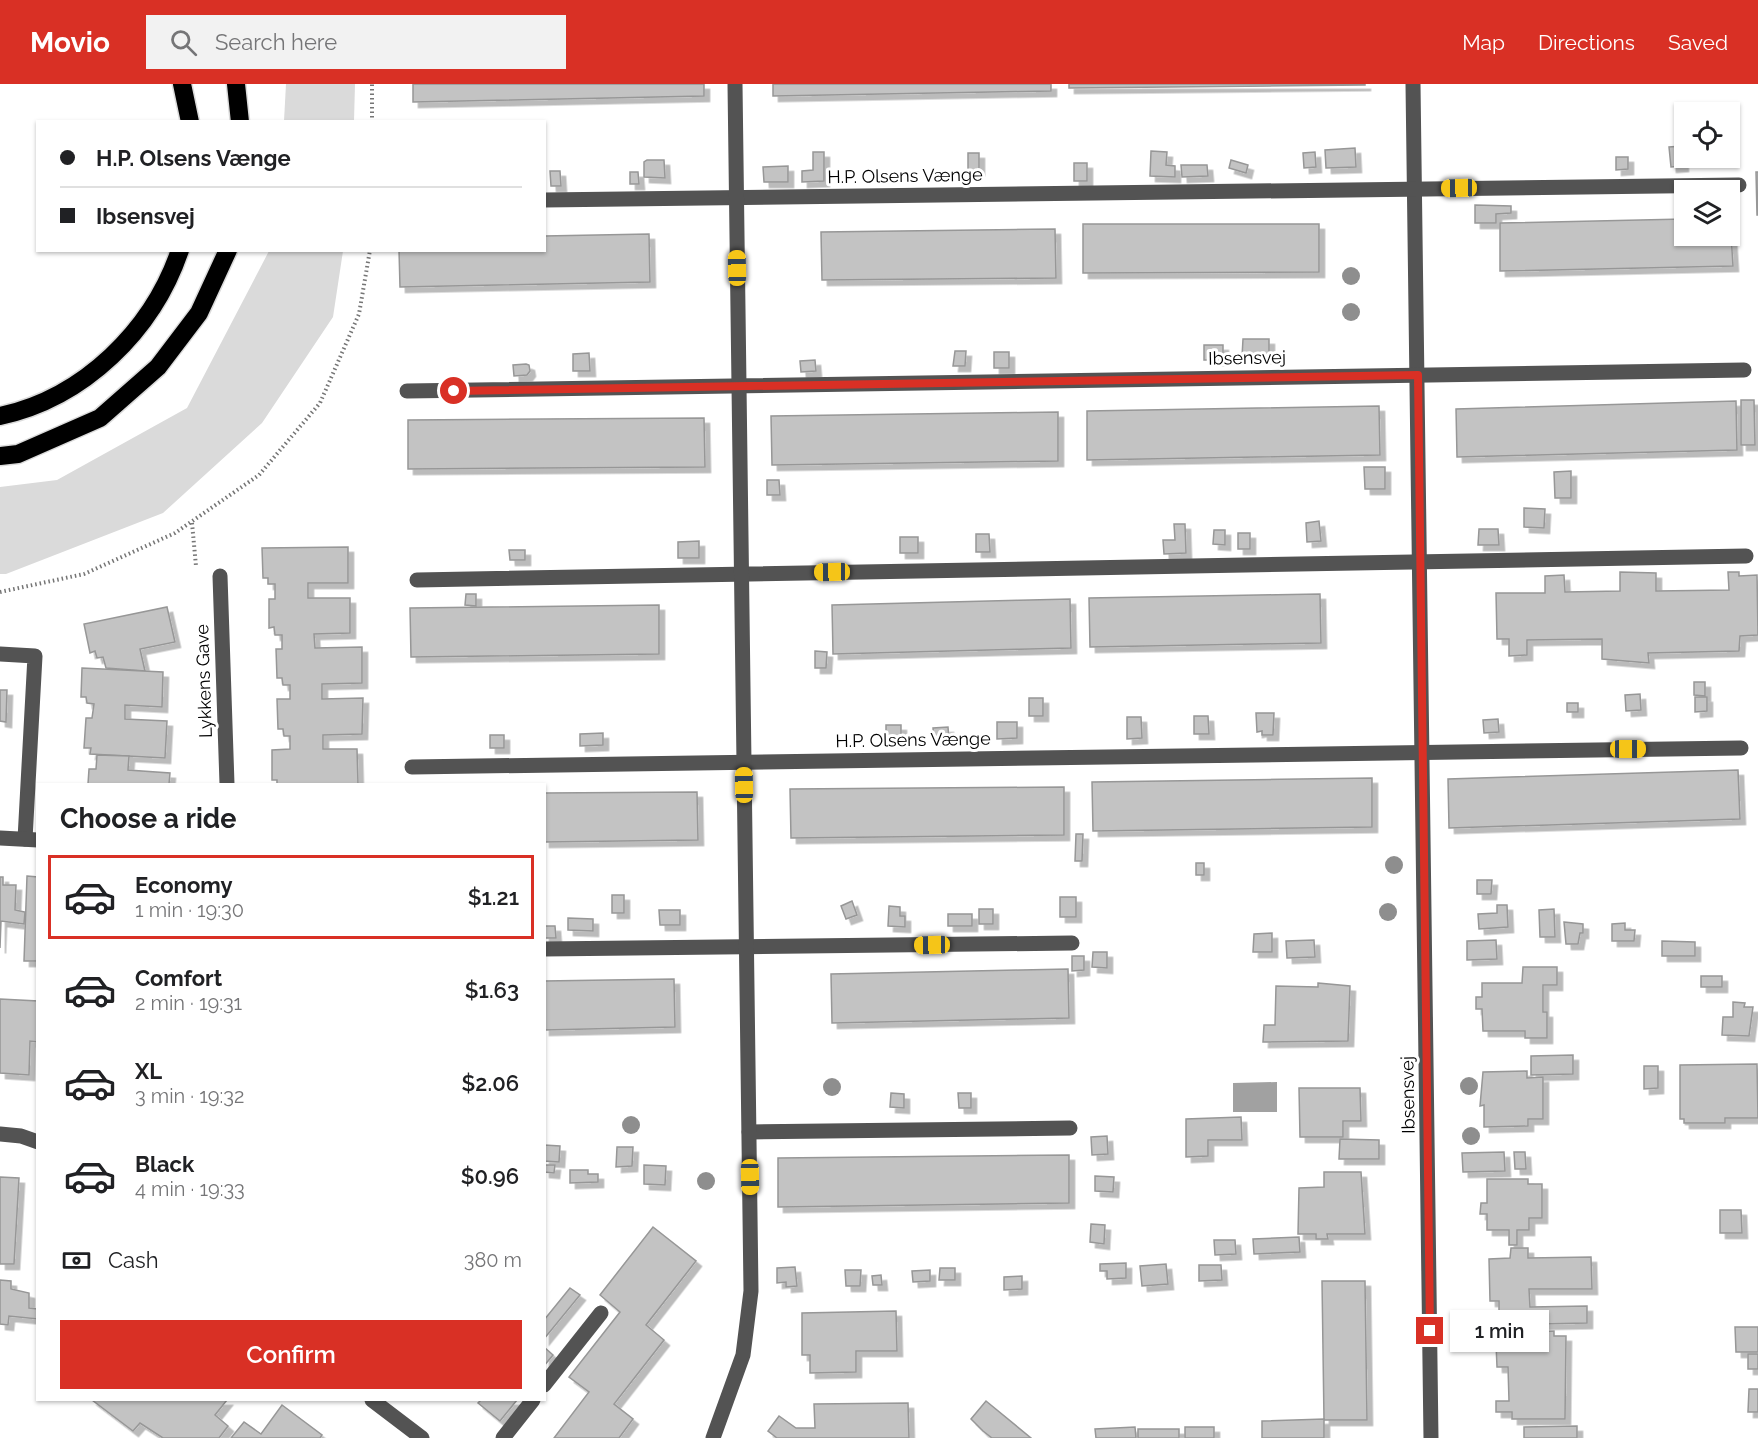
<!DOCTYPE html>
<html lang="en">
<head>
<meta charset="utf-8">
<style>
  body { margin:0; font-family:Raleway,sans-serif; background:#f2f2f2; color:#202124; height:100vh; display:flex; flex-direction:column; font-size:22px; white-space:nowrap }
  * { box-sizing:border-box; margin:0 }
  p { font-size:20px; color:#757577 }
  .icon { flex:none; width:33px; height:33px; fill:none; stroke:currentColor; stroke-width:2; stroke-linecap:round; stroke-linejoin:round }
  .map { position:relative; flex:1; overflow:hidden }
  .side { position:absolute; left:36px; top:699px; width:510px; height:618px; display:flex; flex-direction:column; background:#fff; border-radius:0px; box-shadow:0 2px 4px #0004 }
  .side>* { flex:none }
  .banner { position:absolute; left:36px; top:36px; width:510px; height:132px; border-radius:0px; box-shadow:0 2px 4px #0004; display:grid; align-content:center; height:132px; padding:0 24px; background:#fff }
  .fabs { position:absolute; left:1674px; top:18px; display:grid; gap:12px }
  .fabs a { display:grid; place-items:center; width:66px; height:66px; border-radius:0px; background:#fff; box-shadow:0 2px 4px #0004; font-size:30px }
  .end { position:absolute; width:27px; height:27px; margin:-14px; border:8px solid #d93025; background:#fff; box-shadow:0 0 0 3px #fff }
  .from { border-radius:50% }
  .bubble { position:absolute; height:42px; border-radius:0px; background:#fff; box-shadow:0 2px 4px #0004; font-size:20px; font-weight:600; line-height:42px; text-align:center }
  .car { position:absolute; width:18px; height:36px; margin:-18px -9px; border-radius:8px; box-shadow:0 0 4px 2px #0007; background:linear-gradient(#f5c518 24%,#345 0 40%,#f5c518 0 76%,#345 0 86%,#f5c518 0) }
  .banner b { display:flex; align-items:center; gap:21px; height:57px; font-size:22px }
  .banner b+b { border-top:2px solid #e0e0e0 }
  .banner i { width:15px; height:15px; background:#202124 }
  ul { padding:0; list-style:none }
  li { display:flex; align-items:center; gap:18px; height:84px; margin:0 12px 9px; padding:0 12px; border:3px solid transparent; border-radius:0px }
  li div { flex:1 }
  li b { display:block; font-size:22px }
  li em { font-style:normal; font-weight:600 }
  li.current { border-color:#d93025 }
  li>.icon { width:54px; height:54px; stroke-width:1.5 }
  h2 { padding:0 24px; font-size:27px; line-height:72px }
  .pay { display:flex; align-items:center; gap:15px; height:66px; padding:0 24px; font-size:22px }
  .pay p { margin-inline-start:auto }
  .button { display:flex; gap:12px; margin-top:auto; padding:12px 24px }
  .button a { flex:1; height:69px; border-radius:0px; background:#d93025; color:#fff; font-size:24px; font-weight:600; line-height:69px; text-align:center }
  header { display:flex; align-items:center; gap:36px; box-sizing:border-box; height:84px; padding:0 30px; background:#d93025; color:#fff }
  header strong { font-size:28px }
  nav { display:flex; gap:33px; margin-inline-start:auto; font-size:21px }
  .search { width:420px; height:54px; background:#f2f2f2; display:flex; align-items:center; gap:15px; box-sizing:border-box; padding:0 21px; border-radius:0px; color:#757577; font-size:22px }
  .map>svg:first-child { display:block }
</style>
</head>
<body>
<header>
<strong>Movio</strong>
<div class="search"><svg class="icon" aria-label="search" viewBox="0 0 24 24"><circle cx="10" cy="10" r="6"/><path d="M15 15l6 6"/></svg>Search here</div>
<nav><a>Map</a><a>Directions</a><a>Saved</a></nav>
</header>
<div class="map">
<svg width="1758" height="1354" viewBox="0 0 1758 1354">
  <defs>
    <filter id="shadow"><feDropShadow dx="5.5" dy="5.5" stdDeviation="0" flood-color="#0004"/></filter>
  </defs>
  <rect width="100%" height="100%" fill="#fff"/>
  <g fill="#dadada">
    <path d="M286,0H355L354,37H284Z"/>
    <path d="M269,167H343L333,233L262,339L163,429L6,490H0V403L57,396L187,324Z"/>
  </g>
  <path fill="#a1a1a1" d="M1277,998V1028H1233V999Z"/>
  <g fill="#c3c3c3" stroke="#979797" stroke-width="1.5" filter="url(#shadow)">
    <path d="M413,0H704V12L413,18Z"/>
    <path d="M773,0H1051V7L773,12Z"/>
    <path d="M1069,0H1365V1L1069,4Z"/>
    <path d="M1682,62L1683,82L1671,83L1669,63Z"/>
    <path d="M1355,64L1356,83L1326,84L1325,66Z"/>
    <path d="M1151,67L1167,68L1166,81L1175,82V93L1150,92Z"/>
    <path d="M813,68H824V97L802,98V87L813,86Z"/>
    <path d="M1315,68L1316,83L1304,84L1303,69Z"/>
    <rect x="968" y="69" width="11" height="17"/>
    <path d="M1616,73H1628V85L1616,86Z"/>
    <path d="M647,76H664L665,94L644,93V78Z"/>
    <path d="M1231,76L1248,81L1246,89L1229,84Z"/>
    <rect x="1074" y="79" width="13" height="18"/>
    <path d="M1181,81H1207L1208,92L1182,93Z"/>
    <path d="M788,82V98H764L763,83Z"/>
    <path d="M550,87H560L561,102H551Z"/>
    <path d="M630,88H638L639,100H630Z"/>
    <path d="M1756,88H1758V131H1757Z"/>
    <path d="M1475,121L1511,122V129L1496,130V139H1475Z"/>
    <path d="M1730,134L1733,182L1500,187V139L1684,135V152H1730Z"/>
    <path d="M1083,140H1319V188L1083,189Z"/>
    <path d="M1055,145L1056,194L822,196L821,148Z"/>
    <path d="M649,150L650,198L400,203L399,166H544V152Z"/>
    <path d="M1243,255H1269V274L1242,273Z"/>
    <rect x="1204" y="261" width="19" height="15"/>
    <path d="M955,267H966L965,282H953Z"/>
    <rect x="994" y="268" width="15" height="16"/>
    <path d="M589,269L590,287H573V270Z"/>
    <path d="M815,276L816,287L801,288L800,277Z"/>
    <path d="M526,280L529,281L530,287L527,291L514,292L513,281Z"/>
    <path d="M1741,316H1754L1755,361H1741Z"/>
    <path d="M1736,317L1737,366L1457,373L1456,325Z"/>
    <path d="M1379,322L1380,371L1087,376V327Z"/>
    <path d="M1058,328V377L772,381L771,332Z"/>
    <path d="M704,334L705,383L408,385V336Z"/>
    <path d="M1364,383H1385V405H1365Z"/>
    <path d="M1571,387V414H1555L1554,388Z"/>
    <path d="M767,396H779L780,411H767Z"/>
    <path d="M1524,424L1545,425L1544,444L1524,443Z"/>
    <path d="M1319,437L1321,457L1307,458L1306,439Z"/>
    <path d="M1174,440H1185L1186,469L1164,470L1163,456H1175Z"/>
    <path d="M1479,445H1498L1499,461H1478Z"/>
    <path d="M1214,446H1225V461L1213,460Z"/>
    <rect x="1238" y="449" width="12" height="16"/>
    <path d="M976,450H989L990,468H976Z"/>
    <rect x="900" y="453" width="18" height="16"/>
    <path d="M699,457V474H678V458Z"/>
    <path d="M348,463V499H308V514H350V549L314,550L315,564L362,563V599L322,600V615L363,614L362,650L323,651V665H357L358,700H277V696H272V666L290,665V652H284L283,645H278L277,615H290V601H283L282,594H277L276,565H282V551H275L274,543L269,544V515H275V500H268V494H263L262,464Z"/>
    <path d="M509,466H525V476H510Z"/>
    <path d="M1620,488L1656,489V507L1729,506L1728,488H1739V492L1757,491L1758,551L1740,552L1739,567L1648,569L1649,579L1602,575V555L1527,556V571L1509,572V555H1497L1496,509H1545V492L1564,491L1565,508L1620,507Z"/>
    <path d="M466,510H476V522L465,521Z"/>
    <path d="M1320,510L1321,559L1090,563L1089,514Z"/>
    <path d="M1070,515L1071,564L833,570L832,521Z"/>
    <path d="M659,521V570L411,573L410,524Z"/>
    <path d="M167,523L175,558L140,565L145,587L106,584L103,573L97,574L95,567L90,569L84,540Z"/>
    <path d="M815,567L827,568L826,584H815Z"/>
    <path d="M82,584L163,588L162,623L125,621V635L167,637L165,674L90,670L91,664H84L86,634H92L94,620L87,619L86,613H81Z"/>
    <path d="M1694,598H1705V612L1694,611Z"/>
    <path d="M0,606H7L6,638L0,637Z"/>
    <path d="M1640,610L1641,626L1626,627L1625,611Z"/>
    <path d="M1695,613H1707V627L1695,628Z"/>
    <rect x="1029" y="614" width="14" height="18"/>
    <rect x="1567" y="619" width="11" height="9"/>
    <path d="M1256,629H1274L1273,651H1262V647L1257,648Z"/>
    <path d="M1194,632H1208L1209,650H1194Z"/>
    <path d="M1127,633H1141L1142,654L1127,655Z"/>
    <path d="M1498,635L1499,648L1484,649L1483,636Z"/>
    <path d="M997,638H1017V654L997,655Z"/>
    <path d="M886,641H901V658L886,657Z"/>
    <path d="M948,643L949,655L934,656L933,644Z"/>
    <path d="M603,649V661L580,662V650Z"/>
    <rect x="490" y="651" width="14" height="13"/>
    <path d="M97,671L129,672L128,686L170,689L169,700H88L89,685H96Z"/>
    <path d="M1738,686L1740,735L1449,744L1448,695Z"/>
    <path d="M1372,694V743L1093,747L1092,698Z"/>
    <path d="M1064,703V751L791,754L790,705Z"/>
    <path d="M697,708L698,756L544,758V709Z"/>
    <path d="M1076,750H1083L1082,777H1075Z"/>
    <rect x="1196" y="779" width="8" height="12"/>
    <path d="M27,792L38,793V877H24Z"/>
    <path d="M0,793H3V801H16L15,826L25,828L24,840L1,837L0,864Z"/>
    <path d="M1477,796H1492L1491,810H1477Z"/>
    <rect x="612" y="811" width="12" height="18"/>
    <rect x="1060" y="813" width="16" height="20"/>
    <path d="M852,817L857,831L846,835L841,822Z"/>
    <path d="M1497,821H1507L1508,843L1479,845L1478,830L1497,829Z"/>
    <path d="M889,822L900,823V832H905V843L888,842Z"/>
    <rect x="979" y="825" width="14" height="15"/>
    <path d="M1554,825L1555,853H1540L1539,826Z"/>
    <path d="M659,826H680V841H660Z"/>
    <rect x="948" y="830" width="24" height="12"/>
    <path d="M568,834L593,835V847L568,846Z"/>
    <path d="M1564,838L1583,840V849H1580L1578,860H1566Z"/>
    <path d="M1625,839V846H1635L1634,857H1612V840Z"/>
    <path d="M544,842H555L556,854H544Z"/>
    <path d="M1272,849V868H1253L1254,850Z"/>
    <path d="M1314,856L1315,873L1287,874L1286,857Z"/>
    <path d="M1496,856L1497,875L1467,876V857Z"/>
    <path d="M1662,857L1695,858V872H1662Z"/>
    <path d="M1093,868H1107V884L1092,883Z"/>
    <path d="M1072,872H1084V886L1072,887Z"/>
    <path d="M1523,883H1557V901H1543V928H1547V954H1525V947H1483L1482,925H1476V913H1482V899H1522Z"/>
    <path d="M1068,885L1069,934L832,939L831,890Z"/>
    <rect x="1701" y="892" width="21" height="11"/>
    <path d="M674,895L675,943L544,946V897Z"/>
    <path d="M1318,899L1350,902L1348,957L1263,958L1264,941H1275L1276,902L1318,903Z"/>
    <path d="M0,915L38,917V958L30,957L29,991L0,989Z"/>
    <path d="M1733,918L1745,919L1744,923H1753L1749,952L1722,951L1723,933H1733Z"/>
    <path d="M1573,971V990L1531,991V972Z"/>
    <path d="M1757,980L1758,1034H1725V1039H1684V1035H1680V981Z"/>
    <path d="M1644,982H1658V1004L1644,1005Z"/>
    <path d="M1527,987V994L1543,993V1035H1528V1042L1484,1043V1021L1480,1022L1483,988Z"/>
    <path d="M1299,1004H1360L1361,1037H1343V1053H1300Z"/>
    <path d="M891,1009L904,1010V1024L890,1023Z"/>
    <path d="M958,1009H971V1024H959Z"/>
    <path d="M1241,1033L1242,1056H1208V1072L1186,1073V1035Z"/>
    <path d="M1107,1052L1108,1070L1092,1071L1091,1053Z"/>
    <path d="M1340,1055L1379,1056V1075H1339Z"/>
    <path d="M544,1061L560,1062L559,1078L544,1077Z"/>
    <path d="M617,1063H633L632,1082L616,1083Z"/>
    <path d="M1504,1068L1505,1087L1463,1088L1462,1069Z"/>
    <path d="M1514,1068H1525L1526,1085H1515Z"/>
    <path d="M1069,1071V1119L778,1123V1074Z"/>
    <path d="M544,1081H555L554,1089L544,1088Z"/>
    <path d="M644,1081L666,1082L665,1101L644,1100Z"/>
    <path d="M570,1086H588V1090H598V1098L570,1099Z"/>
    <path d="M1324,1088H1361L1365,1150H1327L1328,1155H1316V1150H1298L1299,1104L1324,1103Z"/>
    <path d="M1095,1092L1114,1093L1113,1108L1095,1107Z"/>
    <path d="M0,1093L19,1094L14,1180H0Z"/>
    <path d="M1487,1095H1528V1100H1542V1134H1529V1146H1517V1161H1509V1146H1487V1130H1480L1481,1119H1487Z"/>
    <path d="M1720,1126H1741L1742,1149H1720Z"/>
    <path d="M1091,1140L1105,1141L1104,1160L1090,1158Z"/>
    <path d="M653,1143L696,1177L646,1241L664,1256L614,1320L633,1335L619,1354H554L589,1308L569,1293L620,1228L600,1211Z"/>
    <path d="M1299,1153L1300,1168L1254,1170L1253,1155Z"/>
    <path d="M1214,1156H1235L1236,1170L1215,1171Z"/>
    <path d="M1511,1164H1528V1174L1591,1173L1592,1205H1529L1530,1223L1587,1222V1239L1499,1241V1217H1490L1489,1175L1510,1174Z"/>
    <path d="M1126,1179V1194L1107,1195V1187H1100V1180Z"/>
    <path d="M1166,1180L1168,1200L1142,1202L1140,1182Z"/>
    <path d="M1199,1181H1221L1222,1196L1199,1197Z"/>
    <path d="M795,1183L797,1202L786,1203V1198L777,1199V1184Z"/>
    <path d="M940,1184H955V1196H939Z"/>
    <path d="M845,1186H861L860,1202H846Z"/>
    <path d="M930,1186V1197L913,1198L912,1187Z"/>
    <path d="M881,1191L882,1201H873L872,1192Z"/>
    <path d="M1022,1192V1205L1004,1206V1193Z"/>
    <path d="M0,1196L11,1197V1205L29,1209V1224L38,1225V1235L9,1232L8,1241L0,1240Z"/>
    <path d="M1322,1197H1365L1367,1336H1324Z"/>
    <path d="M570,1204L580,1211L544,1255V1236Z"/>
    <path d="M896,1227L897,1267H856V1288L810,1289V1271H802V1229Z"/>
    <path d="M1529,1242L1528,1248L1554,1247V1252H1566L1565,1335H1512V1328H1496V1317H1509L1508,1283H1497L1496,1260H1462V1243H1495V1249H1513V1243Z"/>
    <path d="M1735,1243H1758V1268H1736Z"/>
    <path d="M544,1263L553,1271L544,1282Z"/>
    <rect x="1748" y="1270" width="10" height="15"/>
    <path d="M1749,1305H1758V1328H1748Z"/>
    <path d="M92,1316H227L215,1331L228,1342L219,1354H163L140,1339L133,1347Z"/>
    <path d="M481,1316H517L500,1337L478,1319Z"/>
    <path d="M986,1317L1031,1354H992L983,1347L971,1335Z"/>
    <path d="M908,1319L909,1354H777L768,1347L779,1332L796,1344H815L814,1320Z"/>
    <path d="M282,1321L322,1351L320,1354H231L244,1338L261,1350Z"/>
    <path d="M1324,1335V1354H1262V1337Z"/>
    <path d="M1577,1342V1354H1524V1343Z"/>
    <path d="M1135,1343L1136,1354H1096L1095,1345Z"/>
    <rect x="1185" y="1343" width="29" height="11"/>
    <rect x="1138" y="1345" width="41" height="9"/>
  </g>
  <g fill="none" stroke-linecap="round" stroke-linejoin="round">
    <g stroke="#dbdbdb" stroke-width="21">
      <g id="highway">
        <path d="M182,0L190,38"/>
        <path d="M236,0L240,38"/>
        <path d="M0,332C84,314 153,246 180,166"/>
        <path d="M0,372L18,370L100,334L158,283L199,229L228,166"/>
      </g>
    </g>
    <g stroke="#757575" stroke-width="4" stroke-dasharray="1.5 3" stroke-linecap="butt">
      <path d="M372,38V0"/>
      <path d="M192,439L196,482"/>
      <path d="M0,508L84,490L175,449L259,391L320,319L359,230L370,166"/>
    </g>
    <g stroke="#535353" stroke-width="15">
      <path d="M1413,0L1431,1354"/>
      <path d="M544,116L1739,101"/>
      <path d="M407,307L1744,286"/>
      <path d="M220,492L227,700"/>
      <path d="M417,496L1746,472"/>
      <path d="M0,570L35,572L25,755"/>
      <path d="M412,683L1741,664"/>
      <path d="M0,754L38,756"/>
      <path d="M544,865L1072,859"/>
      <path d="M749,1048L1070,1044"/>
      <path d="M0,1050L21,1052L38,1058"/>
      <path d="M544,1301L601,1229"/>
      <path d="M372,1316L422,1354"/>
      <path d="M503,1354L533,1316"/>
      <path d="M713,1354L743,1271L751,1207L735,0"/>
    </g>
    <use href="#highway" stroke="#000" stroke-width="18"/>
  </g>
  <g fill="#8e8e8e">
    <circle cx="1351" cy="192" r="9"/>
    <circle cx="1351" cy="228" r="9"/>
    <circle cx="1394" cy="781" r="9"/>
    <circle cx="1388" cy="828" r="9"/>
    <circle cx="1469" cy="1002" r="9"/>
    <circle cx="832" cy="1003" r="9"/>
    <circle cx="631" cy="1041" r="9"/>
    <circle cx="1471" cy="1052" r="9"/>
    <circle cx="706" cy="1097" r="9"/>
  </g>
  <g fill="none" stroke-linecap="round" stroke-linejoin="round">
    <path stroke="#d93025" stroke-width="8" d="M454,307L1418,291L1430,1247"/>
  </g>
  <g text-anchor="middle" stroke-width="6" stroke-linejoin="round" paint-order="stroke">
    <g font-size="18" fill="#000" stroke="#fff">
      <text transform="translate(905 92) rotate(-1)" y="6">H.P. Olsens Vænge</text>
      <text transform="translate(1247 274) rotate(-1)" y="6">Ibsensvej</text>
      <text transform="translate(204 597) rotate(-92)" y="6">Lykkens Gave</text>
      <text transform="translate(913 656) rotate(-1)" y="6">H.P. Olsens Vænge</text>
      <text transform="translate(1408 1011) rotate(-91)" y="6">Ibsensvej</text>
    </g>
  </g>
</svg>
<div class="fabs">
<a><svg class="icon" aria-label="locate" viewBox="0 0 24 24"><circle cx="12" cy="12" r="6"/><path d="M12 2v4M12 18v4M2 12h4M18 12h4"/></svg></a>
<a><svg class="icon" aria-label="layers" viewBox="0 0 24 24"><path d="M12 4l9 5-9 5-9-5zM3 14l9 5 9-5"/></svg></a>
</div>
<i class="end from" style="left:454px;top:307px"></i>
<i class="end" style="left:1430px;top:1247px"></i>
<div class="bubble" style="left:1450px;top:1226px;width:99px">1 min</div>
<i class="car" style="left:1459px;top:104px;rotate:269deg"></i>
<i class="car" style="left:737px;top:184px;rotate:359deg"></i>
<i class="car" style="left:832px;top:488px;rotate:269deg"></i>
<i class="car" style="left:1628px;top:665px;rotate:90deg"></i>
<i class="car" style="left:744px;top:701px;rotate:359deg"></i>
<i class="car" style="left:932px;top:861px;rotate:269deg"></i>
<i class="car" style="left:750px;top:1093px;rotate:179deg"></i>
<div class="banner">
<b><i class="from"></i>H.P. Olsens Vænge</b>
<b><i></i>Ibsensvej</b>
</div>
<section class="side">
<h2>Choose a ride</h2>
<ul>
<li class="current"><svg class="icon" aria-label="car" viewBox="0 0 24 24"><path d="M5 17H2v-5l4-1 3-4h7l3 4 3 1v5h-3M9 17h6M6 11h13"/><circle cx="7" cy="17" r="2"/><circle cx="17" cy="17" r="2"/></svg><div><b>Economy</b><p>1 min · 19:30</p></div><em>$1.21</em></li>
<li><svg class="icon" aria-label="car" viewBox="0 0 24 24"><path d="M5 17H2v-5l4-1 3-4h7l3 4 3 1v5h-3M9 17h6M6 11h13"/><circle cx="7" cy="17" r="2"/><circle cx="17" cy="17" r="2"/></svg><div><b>Comfort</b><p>2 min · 19:31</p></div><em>$1.63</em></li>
<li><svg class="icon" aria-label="car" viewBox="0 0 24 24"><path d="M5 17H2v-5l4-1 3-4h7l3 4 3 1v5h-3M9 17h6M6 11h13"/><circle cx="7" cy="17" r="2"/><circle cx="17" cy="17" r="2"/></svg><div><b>XL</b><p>3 min · 19:32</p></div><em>$2.06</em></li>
<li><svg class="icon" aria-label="car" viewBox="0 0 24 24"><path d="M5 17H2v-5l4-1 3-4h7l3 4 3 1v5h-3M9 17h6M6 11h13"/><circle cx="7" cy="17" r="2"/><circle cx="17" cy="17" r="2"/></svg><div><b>Black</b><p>4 min · 19:33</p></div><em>$0.96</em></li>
</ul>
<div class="pay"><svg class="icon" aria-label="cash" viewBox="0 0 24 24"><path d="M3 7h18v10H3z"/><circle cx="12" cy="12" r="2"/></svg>Cash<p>380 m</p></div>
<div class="button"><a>Confirm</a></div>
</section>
</div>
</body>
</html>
